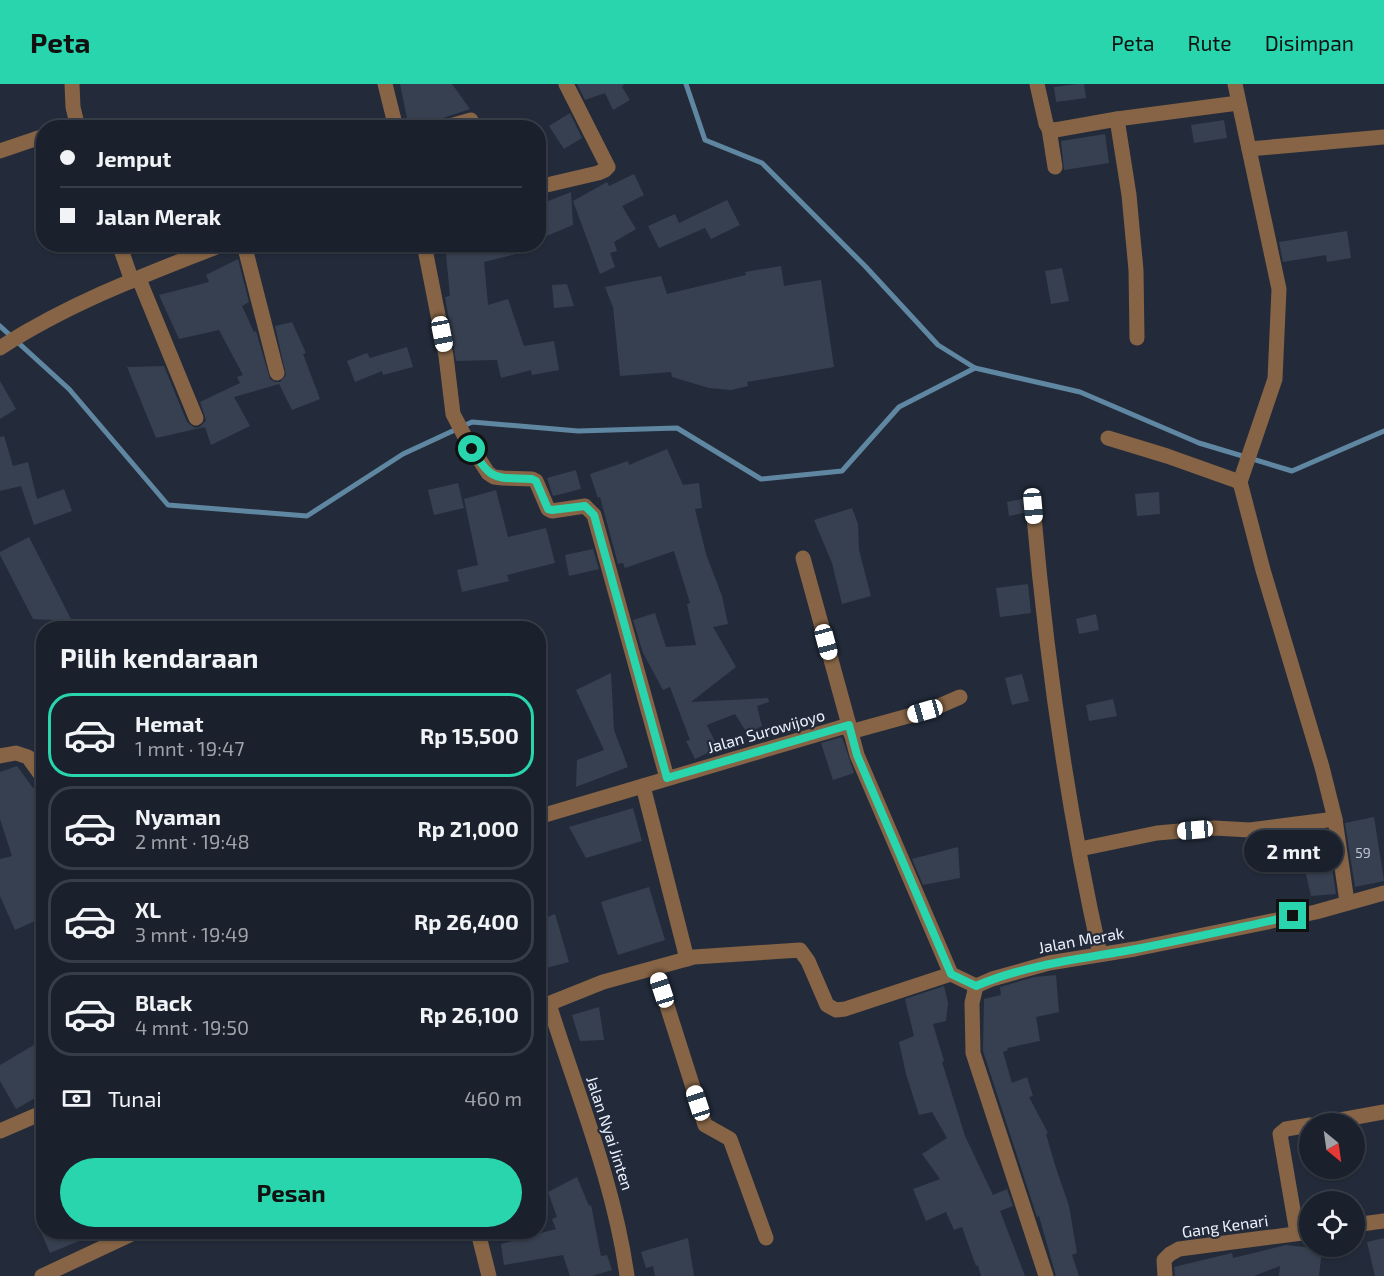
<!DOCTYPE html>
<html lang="id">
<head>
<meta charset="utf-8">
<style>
  body { margin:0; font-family:"Exo 2",sans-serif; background:#272d38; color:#f1f3f6; height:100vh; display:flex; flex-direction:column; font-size:22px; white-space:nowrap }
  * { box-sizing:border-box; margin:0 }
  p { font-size:20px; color:#9fa3a9 }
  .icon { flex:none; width:33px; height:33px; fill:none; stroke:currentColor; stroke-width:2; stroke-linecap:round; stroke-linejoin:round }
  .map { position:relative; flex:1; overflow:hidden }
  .sheet { position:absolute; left:36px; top:537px; width:510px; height:618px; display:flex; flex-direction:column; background:#1a202c; border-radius:24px; box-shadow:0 2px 4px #0004,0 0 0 2px #383e48 }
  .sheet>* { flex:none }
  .guide { position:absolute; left:36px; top:36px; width:510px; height:132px; border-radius:24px; box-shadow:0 2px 4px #0004,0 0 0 2px #383e48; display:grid; align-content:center; height:132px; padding:0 24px; background:#1a202c }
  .needle { width:39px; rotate:151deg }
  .fabs { position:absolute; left:1299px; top:1029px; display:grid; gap:12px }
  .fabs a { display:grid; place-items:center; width:66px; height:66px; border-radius:50%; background:#1a202c; box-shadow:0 2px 4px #0004,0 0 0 2px #383e48; font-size:30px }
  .end { position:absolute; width:27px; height:27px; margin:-14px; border:8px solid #28d5ad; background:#111; box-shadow:0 0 0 3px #111 }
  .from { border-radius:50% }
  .bubble { position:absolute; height:42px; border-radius:21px; background:#1a202c; box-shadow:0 2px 4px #0004,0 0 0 2px #383e48; font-size:20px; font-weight:700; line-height:42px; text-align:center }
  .car { position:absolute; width:18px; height:36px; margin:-18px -9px; border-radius:8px; box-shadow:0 0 4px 2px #0007; background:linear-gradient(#fff 24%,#345 0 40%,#fff 0 76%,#345 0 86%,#fff 0) }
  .guide b { display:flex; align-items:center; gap:21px; height:57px; font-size:22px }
  .guide b+b { border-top:2px solid #383e48 }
  .guide i { width:15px; height:15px; background:#f1f3f6 }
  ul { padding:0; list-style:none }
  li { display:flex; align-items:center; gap:18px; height:84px; margin:0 12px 9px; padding:0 12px; border:3px solid #383e48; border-radius:24px }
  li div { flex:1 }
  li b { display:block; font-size:22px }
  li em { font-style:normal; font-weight:700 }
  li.selected { border-color:#28d5ad }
  li>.icon { width:54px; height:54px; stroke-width:1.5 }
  h2 { padding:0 24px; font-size:27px; line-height:72px }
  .pay { display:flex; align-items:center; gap:15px; height:66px; padding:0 24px; font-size:22px }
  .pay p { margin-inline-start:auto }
  .primary-button { display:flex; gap:12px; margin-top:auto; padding:12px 24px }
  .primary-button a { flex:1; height:69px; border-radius:36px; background:#28d5ad; color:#111; font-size:24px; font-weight:700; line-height:69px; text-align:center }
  header { display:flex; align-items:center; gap:36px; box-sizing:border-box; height:84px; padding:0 30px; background:#28d5ad; color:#111 }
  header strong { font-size:28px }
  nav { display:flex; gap:33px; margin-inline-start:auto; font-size:21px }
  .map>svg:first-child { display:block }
</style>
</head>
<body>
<header>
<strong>Peta</strong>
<nav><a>Peta</a><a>Rute</a><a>Disimpan</a></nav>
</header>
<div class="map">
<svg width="1384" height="1192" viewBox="0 0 1384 1192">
  <rect width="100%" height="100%" fill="#232b3a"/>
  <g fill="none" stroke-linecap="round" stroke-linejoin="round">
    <g stroke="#6087a2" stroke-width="5">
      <path d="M686,0L705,56L762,79L865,182L938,261L975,284"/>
      <path d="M0,242L69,305L168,421L307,432L403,370L472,338L578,347L677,344L761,395L842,387L899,323L975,284L1080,308L1199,359L1292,387L1384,347"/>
    </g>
  </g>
  <g fill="#374050">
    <path d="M400,0H452L470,25L440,35L422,44H409Z"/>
    <path d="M577,0H624L622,3L630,16L613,26L605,9L585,16Z"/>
    <path d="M1077,0H1084L1086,14L1056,18L1054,3Z"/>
    <path d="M570,29L582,54L564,65L549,42Z"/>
    <path d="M1224,36L1227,54L1194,59L1191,41Z"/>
    <path d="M1105,50L1109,79L1064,86L1061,57Z"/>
    <path d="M634,90L644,111L622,122L636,145L614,158L617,167L610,169L615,183L600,190L573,117L607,98L609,102Z"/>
    <path d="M571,108L573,141L544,153L538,141V121Z"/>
    <path d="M727,116L740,141L711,155L705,144L659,164L648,142L675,130L679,139Z"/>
    <path d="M1347,147L1351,174L1327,178L1326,171L1283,178L1279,158Z"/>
    <path d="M445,160H531L532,166L484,178L488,221L508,215L524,262L554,257L559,286L532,291L531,286L501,294L497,276L456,277L445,213L450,212Z"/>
    <path d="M238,175L249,218L242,222L254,248L256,247L270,295L275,298H280L286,291L275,242L292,238L306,269L303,270L320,315L292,326L279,300L234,313L250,342L211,361L205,343L156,354L127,283L164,282L187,338L195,344L200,343L206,336L200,318L240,299L237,293L243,291L219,246L179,255L159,211L209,198L206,191Z"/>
    <path d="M781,182L784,202L821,196L834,283L747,298L748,302L731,306L709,304L672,293L671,288L620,292L613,223L605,203L661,192L667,210L746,191L745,188Z"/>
    <path d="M1062,184L1069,217L1051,220L1045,187Z"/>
    <path d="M567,200L574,222L554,224L552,201Z"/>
    <path d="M407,263L413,283L383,291L382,287L355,298L347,277L367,269L370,274Z"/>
    <path d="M0,297L16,325L0,335Z"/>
    <path d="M4,352L13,382L28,378L37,415L64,405L72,427L34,441L21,402L0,407V353Z"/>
    <path d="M667,365L683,401L699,399L702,424L695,425L706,470L722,512L728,540L713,543L736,583L691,618L768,614L769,618L757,622L762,642L747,649L735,630L707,641L718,664L695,675L686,657L690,656L670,603L663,606L643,569L633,536L655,529L666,563L696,561L687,520L690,519L674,467L625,484L623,479L618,480L600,413L598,414L590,390L628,377L629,381Z"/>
    <path d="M576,386L581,405L553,412L547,394Z"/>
    <path d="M458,399L464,424L434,431L428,406Z"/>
    <path d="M496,406L508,453L546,444L555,479L507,491L509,497L462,508L457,486L478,481L464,415Z"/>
    <path d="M1159,408L1160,430L1137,432L1135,410Z"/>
    <path d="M1027,414L1024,418V429L1009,432L1007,418Z"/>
    <path d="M852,424L858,440L859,466L871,512L842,520L832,479L814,436Z"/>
    <path d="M29,453L72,537L33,535L0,471V468Z"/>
    <path d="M593,465L599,485L569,492L565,471Z"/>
    <path d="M1028,500L1031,529L1000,533L996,504Z"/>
    <path d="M1096,530L1099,546L1079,550L1076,535Z"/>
    <path d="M611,589L614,646L628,683L576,703L577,676L604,666L576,606Z"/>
    <path d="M1022,590L1029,617L1012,621L1005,594Z"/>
    <path d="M1113,615L1117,632L1089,637L1086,621Z"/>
    <path d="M842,653L854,689L833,696L821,659Z"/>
    <path d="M17,682L33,704L35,703L44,726V833L15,846L0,812V775L12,772L0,735V688Z"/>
    <path d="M633,724L642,757L586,774L569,743Z"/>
    <path d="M1374,733L1384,797L1355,803L1345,739Z"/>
    <path d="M1328,758L1336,810L1311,812L1300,765Z"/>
    <path d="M958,763L960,794L923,801L912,775Z"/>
    <path d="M649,803L665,856L618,871L601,818Z"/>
    <path d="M555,830L569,878L538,886V837Z"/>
    <path d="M1056,891L1059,928L1036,933L1040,957L1007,964L1008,966L1003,968L1012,999L1027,993L1033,1012L1029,1013L1048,1049L1046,1050L1055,1081L1069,1122L1077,1169L1072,1171L1079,1192H1056L1039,1132L1037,1133L983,967L984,915L1001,911L1000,903L1034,893Z"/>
    <path d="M944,902L948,919L946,937L933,940L944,977L942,978L965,1052L993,1111L1007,1105L1013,1122L1000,1127L1025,1192H981L978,1181L976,1182L962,1143L954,1146L946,1128L926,1137L913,1105L940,1095L922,1070L947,1054L932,1028L919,1031L906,990L899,958L914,952L905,915Z"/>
    <path d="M599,923L604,956L580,957L572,931Z"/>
    <path d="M44,955V993L37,996L44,1009L16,1025L0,997V981Z"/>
    <path d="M577,1093L589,1122L591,1121L601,1172L607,1171L612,1186L592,1192H570L563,1171L504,1181L501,1160L556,1145L552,1135L557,1133L548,1108Z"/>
    <path d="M41,1148H101L50,1169Z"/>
    <path d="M688,1154L694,1192H655L653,1182L646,1184L641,1168Z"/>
    <path d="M1384,1154V1192H1375L1367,1158Z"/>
    <path d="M1286,1161L1322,1165L1319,1192H1279L1280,1182L1254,1192H1175L1174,1183L1232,1169L1233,1174Z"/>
  </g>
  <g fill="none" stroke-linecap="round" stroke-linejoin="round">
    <g stroke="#866445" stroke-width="15">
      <path d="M72,0L73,23L78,44"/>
      <path d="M385,0L396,44"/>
      <path d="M1037,0L1046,40L1049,45L1055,46L1117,35L1238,19"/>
      <path d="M1235,0L1279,205L1275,295L1240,398L1263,486L1322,683L1335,735L1347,818"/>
      <path d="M1117,35L1129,111L1136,186L1137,254"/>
      <path d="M443,44L471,36"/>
      <path d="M1049,45L1055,83"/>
      <path d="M1249,65L1384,53"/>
      <path d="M0,67L44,52"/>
      <path d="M538,103L598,89L605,86L608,83L566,0"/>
      <path d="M119,160L132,197"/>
      <path d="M244,160L277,289"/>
      <path d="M424,160L446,272L453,330L465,353L488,389L494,393L503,394L532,395L536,397L548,425L552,427L585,422L594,431L667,694"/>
      <path d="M139,195L196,334"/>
      <path d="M0,264C69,219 147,190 224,160"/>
      <path d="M1108,354L1167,372L1240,398"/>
      <path d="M1033,422C1046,572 1067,723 1100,870"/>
      <path d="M803,474L849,641"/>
      <path d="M850,648L930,626L960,613"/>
      <path d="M0,672L16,669L28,673L44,695"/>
      <path d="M643,702L687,875"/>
      <path d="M538,733L849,641L857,671L951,890"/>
      <path d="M1080,765L1157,749L1214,744L1250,746L1335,735"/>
      <path d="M655,884L705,1041L730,1055L766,1154"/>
      <path d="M549,920C577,1010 614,1098 627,1192"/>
      <path d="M538,924L603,898L694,873L800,866L808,877L827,921L836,926L845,925L951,890L976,902"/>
      <path d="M1318,1040L1384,1028"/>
      <path d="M0,1047L44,1028"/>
      <path d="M1354,1141L1384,1137"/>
      <path d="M478,1148L489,1192"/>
      <path d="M1297,1149L1280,1050L1286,1045L1310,1041"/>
      <path d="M42,1192L136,1148"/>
      <path d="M1046,1192L973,969L972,919L976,902L992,895L1049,879L1135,865L1316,828L1384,809"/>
      <path d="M1165,1192L1164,1176L1170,1170L1179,1165L1310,1148"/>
    </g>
  </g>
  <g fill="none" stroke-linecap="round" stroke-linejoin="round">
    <path stroke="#28d5ad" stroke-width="8" d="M472,365C492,399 496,393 532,395L536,397L548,425L552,426L585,422L594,431L667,694L849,641L857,671L951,890L976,902C1027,880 1082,875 1136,865C1189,855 1241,843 1293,832"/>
  </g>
  <g text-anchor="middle" stroke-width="4.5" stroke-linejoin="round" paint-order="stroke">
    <g font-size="14" fill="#bfc5d1">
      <text x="1363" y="774">59</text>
    </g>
    <g font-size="16" fill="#ecf1fc" stroke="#232b3a">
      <text transform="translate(766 647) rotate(-16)" y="6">Jalan Surowijoyo</text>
      <text transform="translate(1081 856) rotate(-10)" y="6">Jalan Merak</text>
      <text transform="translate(610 1049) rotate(72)" y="6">Jalan Nyai Jinten</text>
      <text transform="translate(1225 1142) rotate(-8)" y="6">Gang Kenari</text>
    </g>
  </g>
</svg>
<div class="fabs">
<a><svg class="needle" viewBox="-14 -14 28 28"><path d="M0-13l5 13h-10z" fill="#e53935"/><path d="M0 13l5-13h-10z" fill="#9fa3a9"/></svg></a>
<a><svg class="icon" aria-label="locate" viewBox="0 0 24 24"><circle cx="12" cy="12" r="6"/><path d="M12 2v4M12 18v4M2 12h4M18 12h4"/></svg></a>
</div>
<i class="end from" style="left:472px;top:365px"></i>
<i class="end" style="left:1293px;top:832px"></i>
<div class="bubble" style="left:1244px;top:746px;width:99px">2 mnt</div>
<i class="car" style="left:442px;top:250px;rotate:169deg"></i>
<i class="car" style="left:1033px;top:422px;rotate:175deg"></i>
<i class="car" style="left:826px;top:558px;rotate:165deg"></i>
<i class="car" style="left:925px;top:627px;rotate:254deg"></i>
<i class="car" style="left:1195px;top:746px;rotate:265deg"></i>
<i class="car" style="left:662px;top:906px;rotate:342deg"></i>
<i class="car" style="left:698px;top:1019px;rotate:342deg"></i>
<div class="guide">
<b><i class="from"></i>Jemput</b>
<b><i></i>Jalan Merak</b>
</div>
<section class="sheet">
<h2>Pilih kendaraan</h2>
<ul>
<li class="selected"><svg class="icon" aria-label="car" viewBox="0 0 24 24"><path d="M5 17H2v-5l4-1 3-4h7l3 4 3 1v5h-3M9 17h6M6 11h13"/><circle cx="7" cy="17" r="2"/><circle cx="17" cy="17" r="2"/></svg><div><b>Hemat</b><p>1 mnt · 19:47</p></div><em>Rp 15,500</em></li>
<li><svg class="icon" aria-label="car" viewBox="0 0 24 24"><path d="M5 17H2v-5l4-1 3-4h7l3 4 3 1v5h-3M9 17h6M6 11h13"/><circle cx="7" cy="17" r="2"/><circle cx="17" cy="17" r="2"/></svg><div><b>Nyaman</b><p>2 mnt · 19:48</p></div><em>Rp 21,000</em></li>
<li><svg class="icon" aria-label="car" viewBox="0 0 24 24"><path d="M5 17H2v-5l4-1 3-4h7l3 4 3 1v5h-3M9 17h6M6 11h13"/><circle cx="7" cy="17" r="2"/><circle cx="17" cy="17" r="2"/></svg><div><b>XL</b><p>3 mnt · 19:49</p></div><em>Rp 26,400</em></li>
<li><svg class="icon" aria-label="car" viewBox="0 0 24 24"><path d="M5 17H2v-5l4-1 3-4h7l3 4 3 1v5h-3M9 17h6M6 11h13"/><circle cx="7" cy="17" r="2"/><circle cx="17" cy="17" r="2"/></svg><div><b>Black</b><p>4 mnt · 19:50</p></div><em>Rp 26,100</em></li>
</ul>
<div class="pay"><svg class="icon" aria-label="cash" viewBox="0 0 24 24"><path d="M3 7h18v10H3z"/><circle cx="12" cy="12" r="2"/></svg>Tunai<p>460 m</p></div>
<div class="primary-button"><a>Pesan</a></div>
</section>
</div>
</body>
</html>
